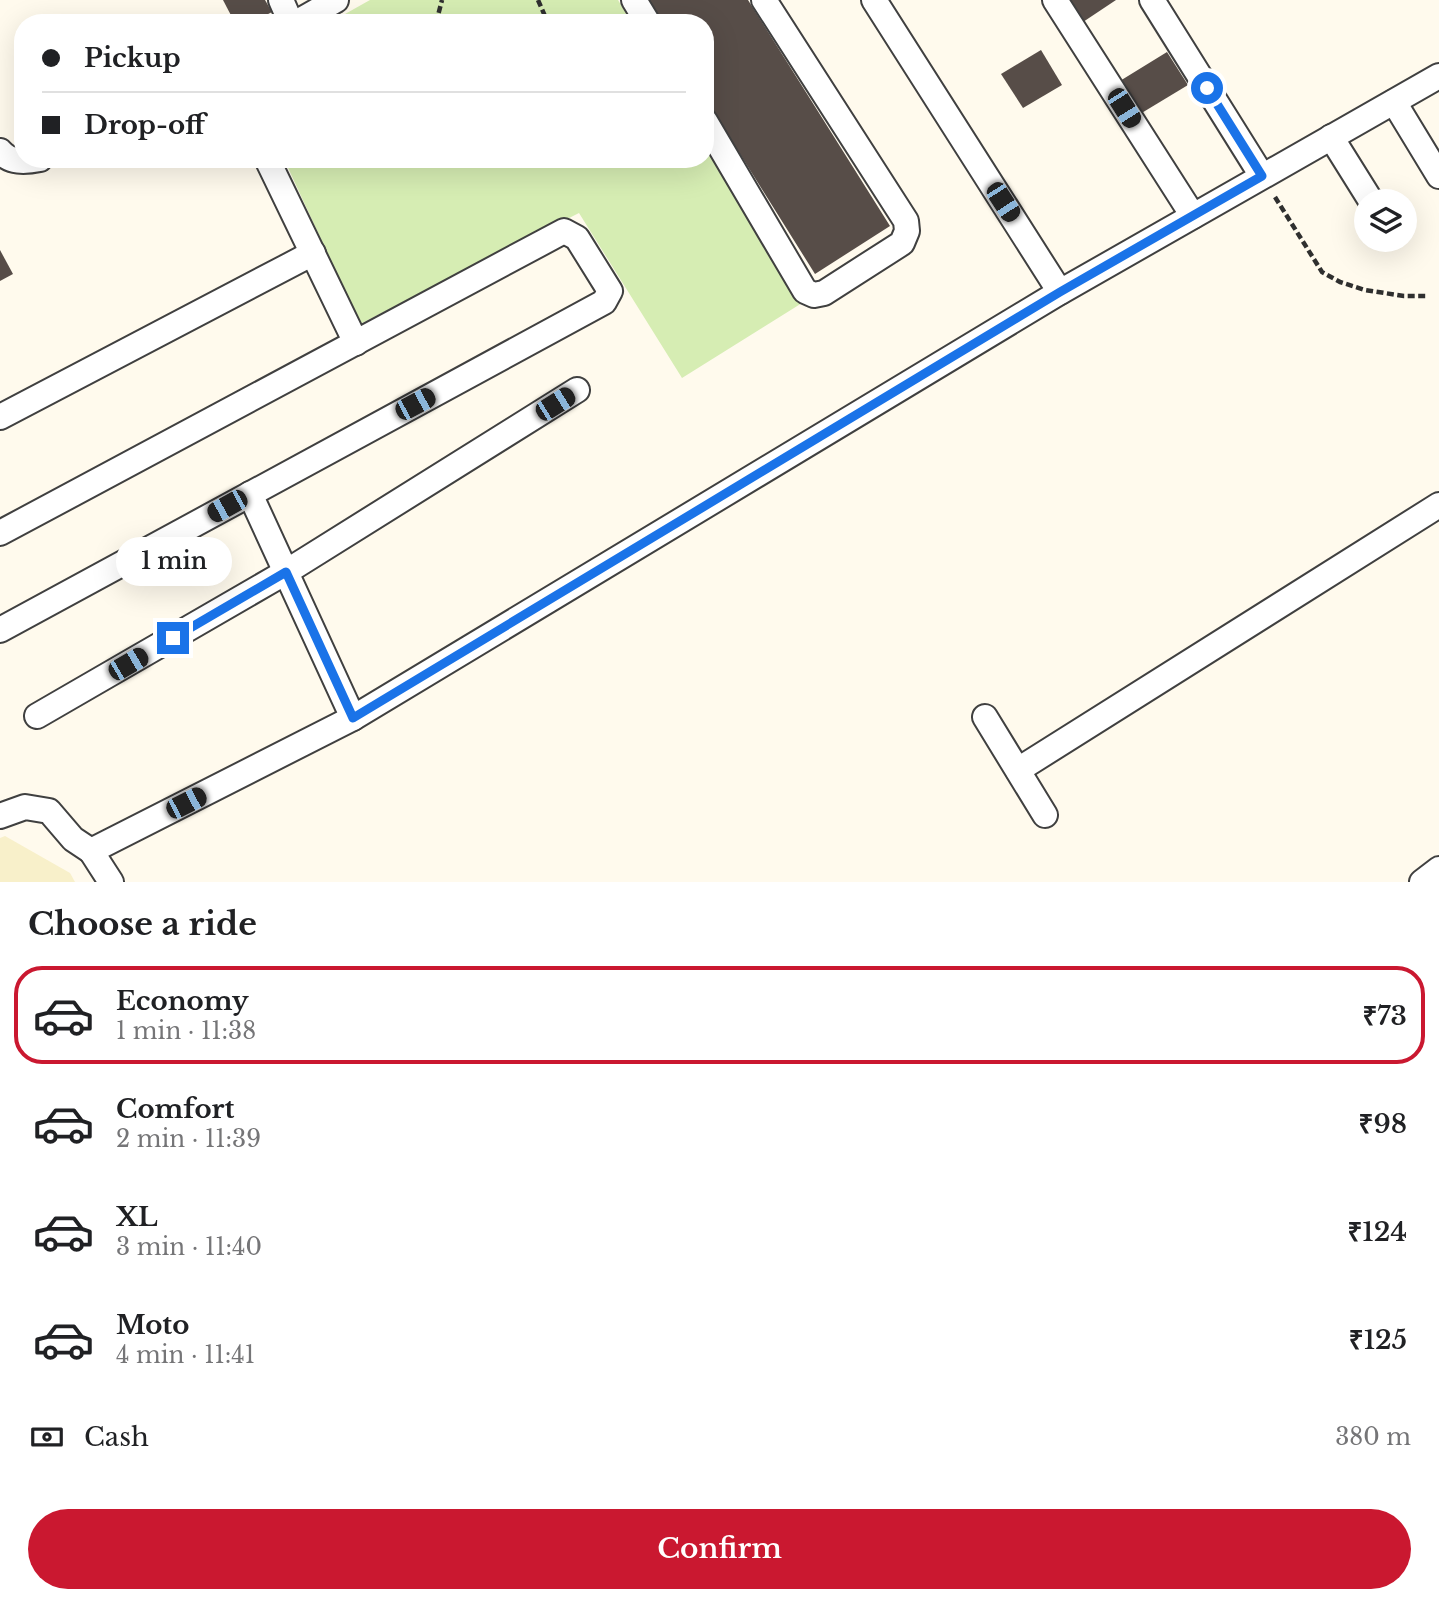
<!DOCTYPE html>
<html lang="en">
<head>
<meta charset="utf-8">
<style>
  body { margin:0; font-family:"Libre Baskerville",serif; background:#f2f2f2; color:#202124; height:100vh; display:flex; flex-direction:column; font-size:26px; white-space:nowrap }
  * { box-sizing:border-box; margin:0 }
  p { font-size:23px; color:#757577 }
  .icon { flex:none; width:38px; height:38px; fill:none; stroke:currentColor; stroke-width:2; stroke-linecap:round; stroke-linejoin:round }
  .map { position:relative; height:882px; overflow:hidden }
  .details { display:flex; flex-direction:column; background:#fff; flex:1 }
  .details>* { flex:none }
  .top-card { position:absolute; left:14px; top:14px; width:700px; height:154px; border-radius:28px; box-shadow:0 7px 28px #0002; display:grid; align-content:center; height:154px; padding:0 28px; background:#fff }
  .fabs { position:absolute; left:1354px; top:189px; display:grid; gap:14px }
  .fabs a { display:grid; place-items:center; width:63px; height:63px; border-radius:50%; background:#fff; box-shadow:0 7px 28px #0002; font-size:35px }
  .end { position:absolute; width:32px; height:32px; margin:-16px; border:9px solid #1a73e8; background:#fff; box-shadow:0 0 0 4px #fff }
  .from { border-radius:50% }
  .bubble { position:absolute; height:49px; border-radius:24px; background:#fff; box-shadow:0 7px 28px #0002; font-size:23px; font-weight:600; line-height:49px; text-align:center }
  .car { position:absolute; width:21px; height:42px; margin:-21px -10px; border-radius:9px; box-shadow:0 0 5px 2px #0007; background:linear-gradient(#222 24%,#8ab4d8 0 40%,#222 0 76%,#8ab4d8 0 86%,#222 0) }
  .top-card b { display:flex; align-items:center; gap:24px; height:66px; font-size:26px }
  .top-card b+b { border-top:2px solid #e0e0e0 }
  .top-card i { width:18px; height:18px; background:#202124 }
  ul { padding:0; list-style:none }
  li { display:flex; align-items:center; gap:21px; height:98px; margin:0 14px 10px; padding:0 14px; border:4px solid transparent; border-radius:28px }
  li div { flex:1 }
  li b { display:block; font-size:26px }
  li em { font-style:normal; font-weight:600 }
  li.on { border-color:#ca1830 }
  li>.icon { width:63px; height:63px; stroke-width:1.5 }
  h2 { padding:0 28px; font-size:32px; line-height:84px }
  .pay { display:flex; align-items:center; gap:18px; height:77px; padding:0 28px; font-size:26px }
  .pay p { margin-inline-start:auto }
  .primary-button { display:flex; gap:14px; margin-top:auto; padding:14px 28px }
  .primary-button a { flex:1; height:80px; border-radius:42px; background:#ca1830; color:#fff; font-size:28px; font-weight:600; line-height:80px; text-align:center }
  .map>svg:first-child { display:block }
</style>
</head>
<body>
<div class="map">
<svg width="1439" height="882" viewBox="0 0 1439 882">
  <rect width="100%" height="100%" fill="#fffaed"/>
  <path fill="#f8f0ca" d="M5,836L70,873L75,882H0V838Z"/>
  <g fill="#d6edb3">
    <path d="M370,0H618L632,23H329Z"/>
    <path d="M705,144L802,303L682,378L579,213L360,324L284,159H705Z"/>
  </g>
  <g fill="#574d48">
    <path d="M223,0H265L272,12L251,23H235Z"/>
    <path d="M644,0H748L890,226L815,274L705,98V23H658Z"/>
    <path d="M1064,0H1116L1080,24Z"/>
    <path d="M1041,50L1062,85L1023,108L1001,74Z"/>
    <path d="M1167,52L1188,85L1135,117L1115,84Z"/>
    <path d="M0,250L13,274L0,281Z"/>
  </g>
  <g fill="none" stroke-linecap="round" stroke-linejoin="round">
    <g stroke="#404040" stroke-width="28">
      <g id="street">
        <path d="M281,0L291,23"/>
        <path d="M634,0L648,23"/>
        <path d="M874,0L1060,292"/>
        <path d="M1055,0L1193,216"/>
        <path d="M1152,0L1262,176"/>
        <path d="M296,23L336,0"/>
        <path d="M1394,102L1439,176"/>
        <path d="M705,121L805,291L814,295L824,293L902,243L907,231L906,221L764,0"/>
        <path d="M1331,137L1371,201"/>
        <path d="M0,151C10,163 25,162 40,159"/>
        <path d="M267,159L356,343"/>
        <path d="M0,417L313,253"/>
        <path d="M250,494L353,718"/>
        <path d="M0,533L564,231L577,238L610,291L604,302L0,630"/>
        <path d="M37,716L286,572L577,390"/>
        <path d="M985,717L1045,815"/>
        <path d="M1018,770L1439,505"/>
        <path d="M0,816L25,807L49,811L73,839L91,851L353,718L1060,292L1439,76"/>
        <path d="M91,851L111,882"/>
        <path d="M1422,882L1439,869"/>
      </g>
    </g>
    <g stroke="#2f2f2f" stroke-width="4.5" stroke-dasharray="7 3.5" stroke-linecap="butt">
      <path d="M538,0L548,23"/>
      <path d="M436,23L442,0"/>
      <path d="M1275,197L1322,272L1340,282L1365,290L1404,296H1428"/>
    </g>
    <use href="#street" stroke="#fff" stroke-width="24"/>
  </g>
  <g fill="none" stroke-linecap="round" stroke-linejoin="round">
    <path stroke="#1a73e8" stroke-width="9" d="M173,638L286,572L353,718L1060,292L1262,176L1207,88"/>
  </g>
</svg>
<div class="fabs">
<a><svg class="icon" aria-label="layers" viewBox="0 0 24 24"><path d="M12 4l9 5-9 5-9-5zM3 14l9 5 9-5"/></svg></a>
</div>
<i class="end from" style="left:1207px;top:88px"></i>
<i class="end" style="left:173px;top:638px"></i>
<div class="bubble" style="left:116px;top:537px;width:116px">1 min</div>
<i class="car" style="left:1124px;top:108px;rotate:148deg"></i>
<i class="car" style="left:1003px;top:202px;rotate:147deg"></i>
<i class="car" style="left:415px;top:404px;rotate:62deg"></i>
<i class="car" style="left:555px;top:404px;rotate:58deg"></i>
<i class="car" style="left:227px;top:506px;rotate:241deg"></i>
<i class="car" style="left:128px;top:664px;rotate:60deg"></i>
<i class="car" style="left:186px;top:803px;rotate:63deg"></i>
<div class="top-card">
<b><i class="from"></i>Pickup</b>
<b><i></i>Drop-off</b>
</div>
</div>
<section class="details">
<h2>Choose a ride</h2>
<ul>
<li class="on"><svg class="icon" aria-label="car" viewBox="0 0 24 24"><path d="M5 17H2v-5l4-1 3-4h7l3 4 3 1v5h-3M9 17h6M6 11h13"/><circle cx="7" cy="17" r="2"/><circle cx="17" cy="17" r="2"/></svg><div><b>Economy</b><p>1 min · 11:38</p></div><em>₹73</em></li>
<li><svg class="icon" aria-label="car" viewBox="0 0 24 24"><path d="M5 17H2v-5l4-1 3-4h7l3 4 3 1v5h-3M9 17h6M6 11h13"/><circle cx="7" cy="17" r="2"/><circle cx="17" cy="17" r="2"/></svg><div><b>Comfort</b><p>2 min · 11:39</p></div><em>₹98</em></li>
<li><svg class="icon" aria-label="car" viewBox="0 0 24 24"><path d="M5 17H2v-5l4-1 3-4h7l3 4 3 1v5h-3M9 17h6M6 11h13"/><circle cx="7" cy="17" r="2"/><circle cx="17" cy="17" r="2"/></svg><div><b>XL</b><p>3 min · 11:40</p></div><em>₹124</em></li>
<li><svg class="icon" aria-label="car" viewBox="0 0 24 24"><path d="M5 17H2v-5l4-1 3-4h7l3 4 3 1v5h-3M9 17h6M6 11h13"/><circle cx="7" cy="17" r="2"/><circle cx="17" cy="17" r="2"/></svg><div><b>Moto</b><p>4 min · 11:41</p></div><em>₹125</em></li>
</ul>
<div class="pay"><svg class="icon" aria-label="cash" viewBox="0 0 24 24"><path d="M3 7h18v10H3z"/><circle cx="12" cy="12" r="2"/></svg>Cash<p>380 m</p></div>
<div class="primary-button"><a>Confirm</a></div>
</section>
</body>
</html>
